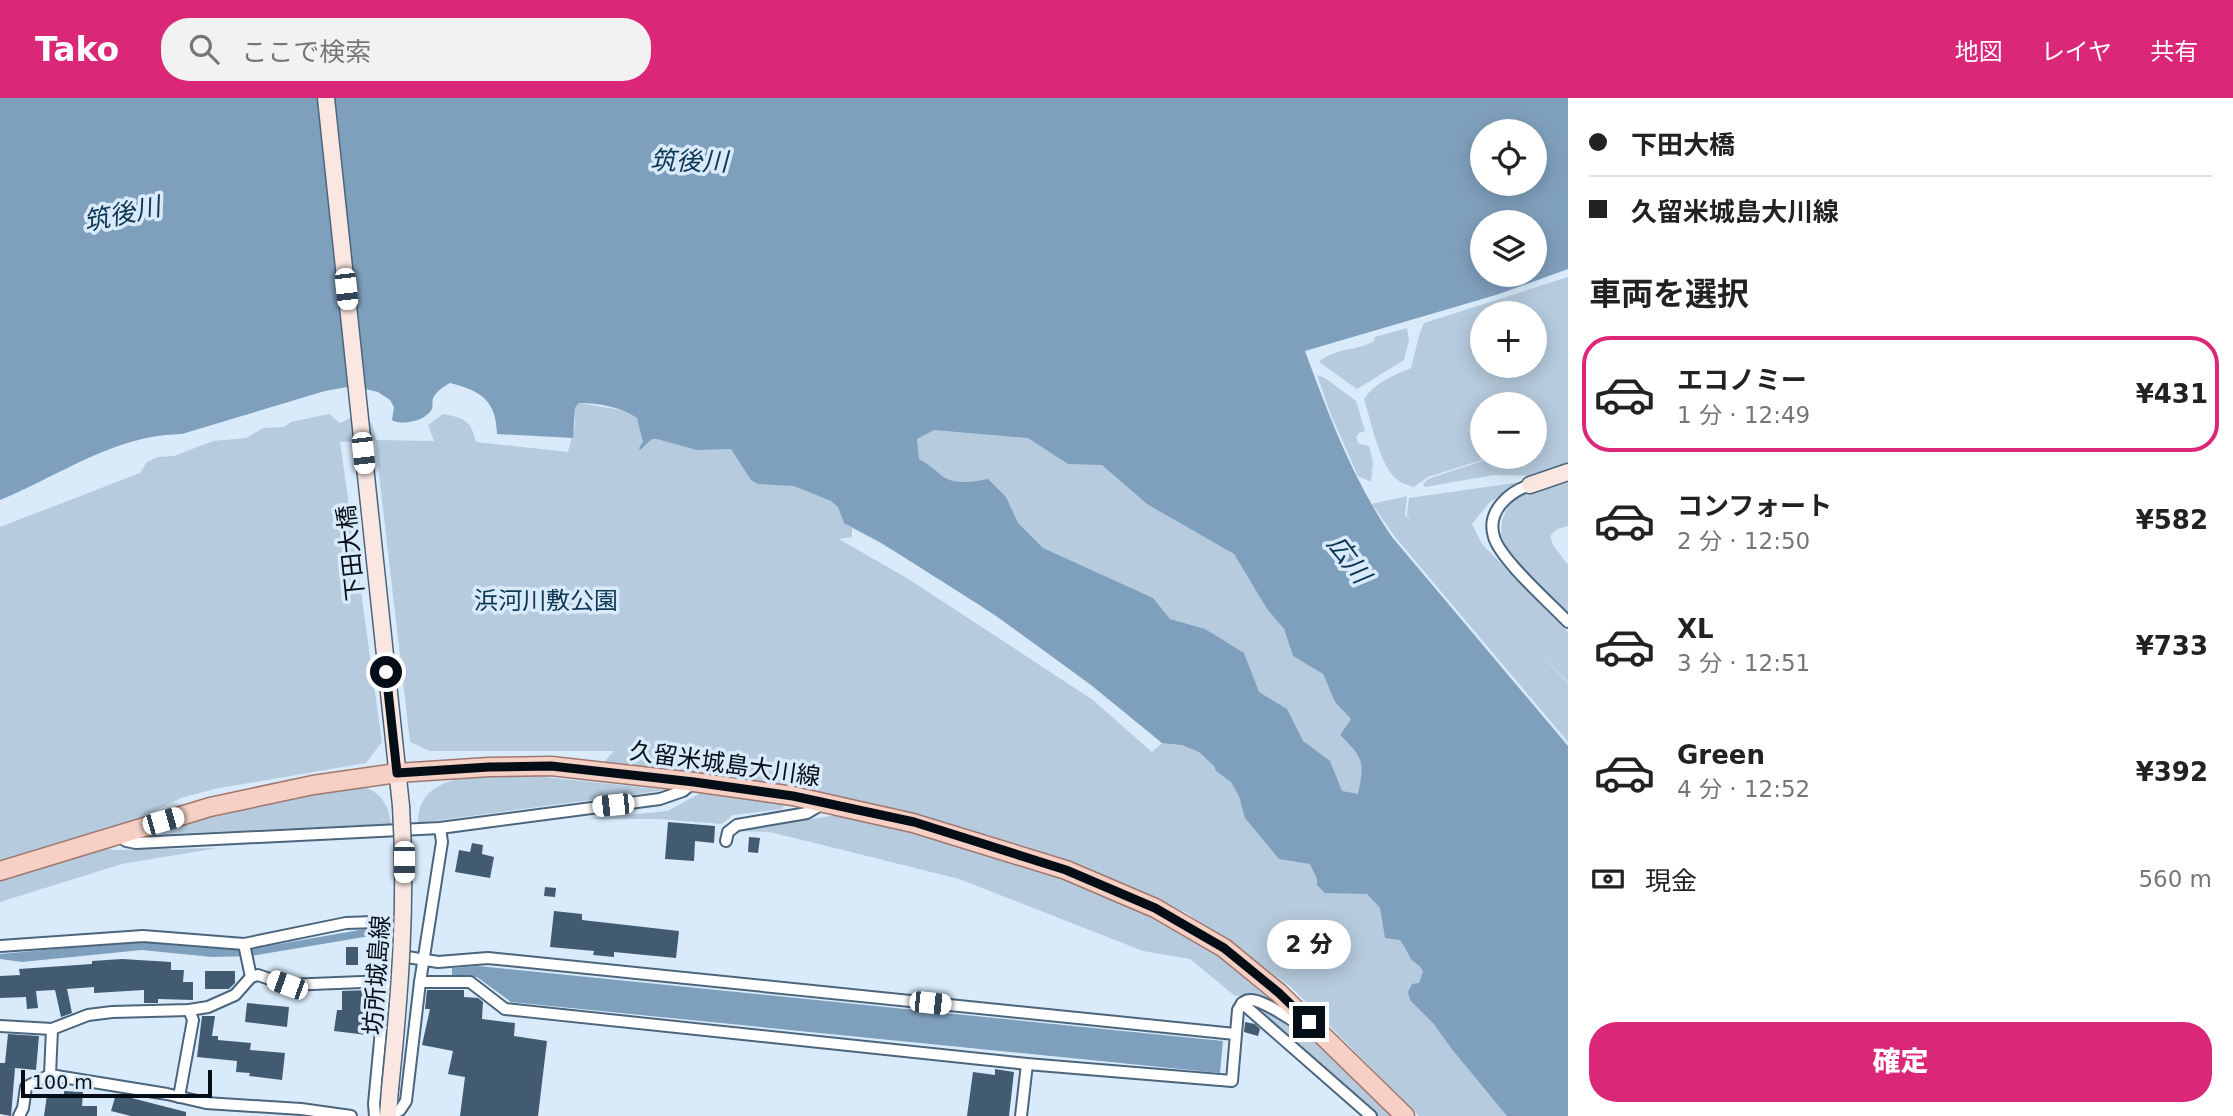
<!DOCTYPE html>
<html lang="ja">
<head>
<meta charset="utf-8">
<style>
  body { margin:0; font-family:"DejaVu Sans","Noto Sans JP",sans-serif; background:#f2f2f2; color:#222; height:100vh; display:flex; flex-direction:column; font-size:26px; white-space:nowrap }
  * { box-sizing:border-box; margin:0 }
  p { font-size:23px; color:#767676 }
  .icon { flex:none; width:38px; height:38px; fill:none; stroke:currentColor; stroke-width:2; stroke-linecap:round; stroke-linejoin:round }
  .map { position:relative; flex:1; overflow:hidden }
  .side { display:flex; flex-direction:column; background:#fff; width:665px }
  .side>* { flex:none }
  .hud { display:grid; align-content:center; height:154px; padding:0 21px; background:#fff }
  .buttons { position:absolute; left:1470px; top:21px; display:grid; gap:14px }
  .buttons a { display:grid; place-items:center; width:77px; height:77px; border-radius:50%; background:#fff; box-shadow:0 4px 18px #0003; font-size:35px }
  .scale { position:absolute; left:21px; bottom:18px; width:191px; box-sizing:border-box; padding-left:7px; border:4px solid #050e16; border-top:0; font-size:19px; line-height:24px; white-space:nowrap; color:#050e16; -webkit-text-stroke:5px #d9ebfb; paint-order:stroke }
  .end { position:absolute; width:32px; height:32px; margin:-16px; border:9px solid #050e16; background:#fff; box-shadow:0 0 0 4px #fff }
  .from { border-radius:50% }
  .bubble { position:absolute; height:49px; border-radius:24px; background:#fff; box-shadow:0 4px 18px #0003; font-size:23px; font-weight:800; line-height:49px; text-align:center }
  .car { position:absolute; width:21px; height:42px; margin:-21px -10px; border-radius:9px; box-shadow:0 0 5px 2px #0007; background:linear-gradient(#fff 24%,#345 0 40%,#fff 0 76%,#345 0 86%,#fff 0) }
  .hud b { display:flex; align-items:center; gap:24px; height:66px; font-size:26px }
  .hud b+b { border-top:2px solid #e0e0e0 }
  .hud i { width:18px; height:18px; background:#222 }
  ul { padding:0; list-style:none }
  li { display:flex; align-items:center; gap:21px; height:116px; margin:0 14px 10px; padding:0 7px; border:4px solid transparent; border-radius:28px }
  li div { flex:1 }
  li b { display:block; font-size:26px }
  li em { font-style:normal; font-weight:800 }
  li.current { border-color:#db2777 }
  li>.icon { width:63px; height:63px; stroke-width:1.5 }
  h2 { padding:0 21px; font-size:32px; line-height:84px }
  .pay { display:flex; align-items:center; gap:18px; height:77px; padding:0 21px; font-size:26px }
  .pay p { margin-inline-start:auto }
  .primary-button { display:flex; gap:14px; margin-top:auto; padding:14px 21px }
  .primary-button a { flex:1; height:80px; border-radius:28px; background:#db2777; color:#fff; font-size:28px; font-weight:800; line-height:80px; text-align:center }
  header { display:flex; align-items:center; gap:42px; box-sizing:border-box; height:98px; padding:0 35px; background:#db2777; color:#fff }
  header strong { font-size:33px }
  nav { display:flex; gap:38px; margin-inline-start:auto; font-size:24px }
  .search { width:490px; height:63px; background:#f2f2f2; display:flex; align-items:center; gap:18px; box-sizing:border-box; padding:0 24px; border-radius:28px; color:#767676; font-size:26px }
  main { display:flex; flex:1; min-height:0 }
  .map>svg:first-child { display:block }
</style>
</head>
<body>
<header>
<strong>Tako</strong>
<div class="search"><svg class="icon" aria-label="search" viewBox="0 0 24 24"><circle cx="10" cy="10" r="6"/><path d="M15 15l6 6"/></svg>ここで検索</div>
<nav><a>地図</a><a>レイヤ</a><a>共有</a></nav>
</header>
<main>
<div class="map">
<svg width="1568" height="1018" viewBox="0 0 1568 1018">
  <rect width="100%" height="100%" fill="#d9ebfb"/>
  <g fill="#b6cbde" fill-rule="evenodd">
    <path d="M1568,179V370L1542,378L1494,377L1425,389L1423,386L1428,381L1494,359H1535V306H1482V359H1491L1428,379L1414,389C1407,387 1400,385 1394,379C1379,363 1371,323 1364,301C1376,284 1392,278 1411,270C1416,254 1417,240 1424,225ZM1482,215H1535V268H1482Z"/>
    <path d="M1407,230L1409,242L1404,262L1357,291L1319,264C1336,249 1355,254 1374,243L1375,239Z"/>
    <path d="M1317,277L1325,280L1356,303L1365,333L1359,335L1356,340L1359,346L1369,348L1373,364L1371,384L1358,378L1331,317Z"/>
    <path d="M579,305L627,313L934,416L899,305L1083,327L1234,456L1267,511L1284,531L1293,558L1323,576L1335,604L1351,621L1340,637L1358,654L1363,674L1433,849L1508,1018H1419L1291,889L1187,815L1054,759L931,720L770,686L604,664L614,653H430L410,644L375,342L340,344L382,644L366,665L214,691L181,700L134,723L0,766V429L140,375L147,364L158,359L174,358L213,343L246,340L263,330L284,329L291,324L329,316L340,325L350,320L372,325L376,342L434,343L428,327L443,316C464,320 471,322 476,344L568,354L575,327V310ZM852,430C923,466 988,512 1052,558C1089,585 1129,613 1162,645L1152,654L1093,602L910,482L839,441L852,439Z"/>
    <path d="M1568,381V428L1557,431L1550,438L1553,447L1568,467V516L1507,453L1501,439L1502,422L1509,406L1518,397Z"/>
    <path d="M1514,385L1518,386L1489,405L1472,426L1482,446L1568,534V584L1528,543L1568,585V644L1395,439L1372,406L1407,398L1405,417L1411,422L1407,417L1409,400Z"/>
    <path d="M526,677L667,692L418,725C418,670 488,679 526,677Z"/>
    <path d="M365,689C383,697 388,707 391,726L142,737L252,707Z"/>
    <path d="M704,693L786,704L782,711L733,717L722,726L658,721H585L668,713Z"/>
    <path d="M837,717C970,746 1104,783 1219,856C1249,875 1275,902 1301,924C1280,911 1261,895 1235,898L1190,861L1143,853L959,781L770,734L737,733Z"/>
    <path d="M104,748L113,752L218,750L122,766L0,804V782Z"/>
    <path d="M1252,907L1262,909L1317,943L1394,1018H1375Z"/>
  </g>
  <g fill="#7fa0bd" fill-rule="evenodd">
    <path d="M0,0H1568V171L1496,197L1305,253C1329,318 1353,382 1392,439L1568,648V1018H1507L1451,950L1434,926L1410,902L1408,894L1412,886L1419,885L1423,874C1421,867 1417,867 1412,862C1408,857 1405,848 1400,842L1385,840L1380,810L1367,796L1325,795L1317,787V781L1310,766L1279,761L1245,720L1239,698L1231,684L1216,673L1214,668L1199,654L1182,647L1162,645L1091,587L995,517L880,444L844,425L838,409L831,403L794,388L758,386L751,382L731,351L697,352L657,341H652L640,352L639,350L643,344L637,320C622,309 598,305 579,305L575,310L573,340L497,336C496,302 481,293 450,285C444,288 437,293 433,300C432,303 433,307 432,311C426,323 402,328 392,322L394,309L390,302L378,294L353,288L325,293L182,336C114,337 61,377 0,402ZM1482,33H1535V86H1482ZM1482,124H1535V177H1482ZM934,332L1028,340L1068,366L1102,367L1147,406L1234,456L1267,511L1284,531L1293,558L1323,576L1335,604L1351,621L1340,637C1363,659 1365,664 1358,696L1342,693L1330,663L1303,643L1287,611L1259,594L1244,555L1205,531L1170,521L1153,500L1043,450L1018,425L1006,399L988,381C975,384 954,387 942,378C934,371 928,366 919,361L917,341Z"/>
    <path d="M365,831L377,833L383,838L382,876L377,875L378,845L370,838L251,858L212,859L142,852L22,864L0,861V856L143,843L251,851Z"/>
    <path d="M478,868L1223,943L1220,975L511,904L477,879L452,878V870Z"/>
  </g>
  <g fill="#425b71">
    <path d="M668,724L715,728L714,745L695,743L694,763L665,761Z"/>
    <path d="M749,739L760,740L758,755L748,754Z"/>
    <path d="M472,745L483,747L482,756L494,759L490,780L455,774L459,752L470,754Z"/>
    <path d="M545,789L556,790L555,799L544,798Z"/>
    <path d="M554,813L582,816V822L679,833L676,860L614,854V859L593,857L594,853L550,849Z"/>
    <rect x="346" y="849" width="12" height="18"/>
    <path d="M122,861L171,864V872H184L183,884H193V902L158,901V905H144V892L94,895V889L67,891L72,915L61,919L55,892L36,893L38,910L27,911L26,899L0,900V878L20,877L19,871L92,866V863Z"/>
    <path d="M205,873H235V885L229,891H205Z"/>
    <path d="M369,892L367,937L334,933L337,912H342V893Z"/>
    <path d="M427,892H464V899L478,900L483,904L482,921L515,925L514,938L547,943L538,1018H460L465,979L448,976L453,953L422,947L430,911H425Z"/>
    <path d="M247,905L289,909L287,929L245,924Z"/>
    <path d="M202,918H215L212,938H218V942L251,945L250,952L285,955L282,982L249,978L250,975L236,974L237,963L197,959Z"/>
    <path d="M1245,924L1255,926L1260,931L1258,938L1244,934Z"/>
    <path d="M8,936L39,938L36,972L15,970L11,1018L0,1016V965H5Z"/>
    <path d="M995,971L1014,974L1009,1018H967L973,974L995,977Z"/>
    <path d="M64,993L83,994L82,1008H97V1018H44L47,997L64,1000Z"/>
    <path d="M116,996L186,1014V1018H131L111,1013Z"/>
  </g>
  <g fill="none" stroke-linecap="round" stroke-linejoin="round">
    <g stroke="#4b657c" stroke-width="14">
      <g id="minor">
        <path d="M1530,387C1509,394 1486,413 1494,439C1500,461 1550,505 1568,524"/>
        <path d="M118,737L126,743L136,745L440,730L660,701L683,693L694,684"/>
        <path d="M726,743L728,734L737,727L807,715L824,705"/>
        <path d="M244,846L251,879"/>
        <path d="M0,848L143,838L244,846L346,825L374,824L385,829L390,837L374,1006L375,1018"/>
        <path d="M389,856L438,864L488,860L1235,936"/>
        <path d="M420,884H470L505,911L1027,966L1232,983L1238,912C1241,906 1244,902 1250,902C1264,900 1300,930 1317,936"/>
        <path d="M1242,905L1371,1018"/>
        <path d="M0,928L52,931L88,917L112,914L189,912L208,909L235,897L251,879L258,877L287,887L387,883"/>
        <path d="M50,977L52,931"/>
        <path d="M179,999L193,922L189,912"/>
        <path d="M19,1018L23,1010L26,989L50,977L167,996L206,1005L301,1011L351,1018"/>
        <path d="M389,1018L400,1012L406,1003L420,884L442,744L440,730"/>
        <path d="M1021,1018L1027,966"/>
      </g>
    </g>
    <g stroke="#4b657c" stroke-width="19">
      <g id="secondary">
        <path d="M326,0L401,708"/>
        <path d="M1530,387L1568,374"/>
        <path d="M388,1018L390,991"/>
      </g>
    </g>
    <g stroke="#9f776e" stroke-width="21">
      <path id="primary" d="M0,773L210,709L313,687L397,675L489,669L551,668L694,684L793,698L913,725L1066,772L1155,810L1224,850L1279,895L1405,1018"/>
    </g>
    <use href="#minor" stroke="#fff" stroke-width="10"/>
    <use href="#secondary" stroke="#fbe7e2" stroke-width="16"/>
    <use href="#primary" stroke="#f7d0c5" stroke-width="18"/>
    <g stroke="#4b657c" stroke-width="19" stroke-linecap="butt">
      <path id="secondary-bridge" d="M390,991C400,895 407,805 401,708"/>
    </g>
    <use href="#secondary-bridge" stroke="#fbe7e2" stroke-width="16"/>
  </g>
  <g fill="none" stroke-linecap="round" stroke-linejoin="round">
    <path stroke="#050e16" stroke-width="9" d="M386,574L397,675L489,669L551,668L694,684L793,698L914,724L1066,772L1155,810L1224,850L1279,895L1309,924"/>
  </g>
  <g text-anchor="middle" stroke-width="7" stroke-linejoin="round" paint-order="stroke">
    <g font-size="24" fill="#050e16" stroke="#d9ebfb">
      <text transform="translate(351 455) rotate(-96)" y="8">下田大橋</text>
      <text transform="translate(725 666) rotate(8)" y="8">久留米城島大川線</text>
      <text transform="translate(377 877) rotate(-86)" y="8">坊所城島線</text>
    </g>
    <g font-size="24" fill="#0e3754" stroke="#d9ebfb">
      <text x="546" y="511">浜河川敷公園</text>
    </g>
    <g font-size="26" font-style="italic" fill="#0d3653" stroke="#d9ebfb">
      <text transform="translate(689 63) rotate(1)" y="9">筑後川</text>
      <text transform="translate(122 116) rotate(-12)" y="9">筑後川</text>
      <text transform="translate(1349 461) rotate(53)" y="9">広川</text>
    </g>
  </g>
</svg>
<div class="buttons">
<a><svg class="icon" aria-label="locate" viewBox="0 0 24 24"><circle cx="12" cy="12" r="6"/><path d="M12 2v4M12 18v4M2 12h4M18 12h4"/></svg></a>
<a><svg class="icon" aria-label="layers" viewBox="0 0 24 24"><path d="M12 4l9 5-9 5-9-5zM3 14l9 5 9-5"/></svg></a>
<a>+</a>
<a>−</a>
</div>
<div class="scale">100 m</div>
<i class="end from" style="left:386px;top:574px"></i>
<i class="end" style="left:1309px;top:924px"></i>
<div class="bubble" style="left:1267px;top:822px;width:84px">2 分</div>
<i class="car" style="left:346px;top:191px;rotate:174deg"></i>
<i class="car" style="left:363px;top:355px;rotate:174deg"></i>
<i class="car" style="left:613px;top:707px;rotate:264deg"></i>
<i class="car" style="left:163px;top:723px;rotate:74deg"></i>
<i class="car" style="left:404px;top:764px;rotate:180deg"></i>
<i class="car" style="left:287px;top:887px;rotate:290deg"></i>
<i class="car" style="left:930px;top:905px;rotate:96deg"></i>
</div>
<section class="side">
<div class="hud">
<b><i class="from"></i>下田大橋</b>
<b><i></i>久留米城島大川線</b>
</div>
<h2>車両を選択</h2>
<ul>
<li class="current"><svg class="icon" aria-label="car" viewBox="0 0 24 24"><path d="M5 17H2v-5l4-1 3-4h7l3 4 3 1v5h-3M9 17h6M6 11h13"/><circle cx="7" cy="17" r="2"/><circle cx="17" cy="17" r="2"/></svg><div><b>エコノミー</b><p>1 分 · 12:49</p></div><em>¥431</em></li>
<li><svg class="icon" aria-label="car" viewBox="0 0 24 24"><path d="M5 17H2v-5l4-1 3-4h7l3 4 3 1v5h-3M9 17h6M6 11h13"/><circle cx="7" cy="17" r="2"/><circle cx="17" cy="17" r="2"/></svg><div><b>コンフォート</b><p>2 分 · 12:50</p></div><em>¥582</em></li>
<li><svg class="icon" aria-label="car" viewBox="0 0 24 24"><path d="M5 17H2v-5l4-1 3-4h7l3 4 3 1v5h-3M9 17h6M6 11h13"/><circle cx="7" cy="17" r="2"/><circle cx="17" cy="17" r="2"/></svg><div><b>XL</b><p>3 分 · 12:51</p></div><em>¥733</em></li>
<li><svg class="icon" aria-label="car" viewBox="0 0 24 24"><path d="M5 17H2v-5l4-1 3-4h7l3 4 3 1v5h-3M9 17h6M6 11h13"/><circle cx="7" cy="17" r="2"/><circle cx="17" cy="17" r="2"/></svg><div><b>Green</b><p>4 分 · 12:52</p></div><em>¥392</em></li>
</ul>
<div class="pay"><svg class="icon" aria-label="cash" viewBox="0 0 24 24"><path d="M3 7h18v10H3z"/><circle cx="12" cy="12" r="2"/></svg>現金<p>560 m</p></div>
<div class="primary-button"><a>確定</a></div>
</section>
</main>
</body>
</html>
